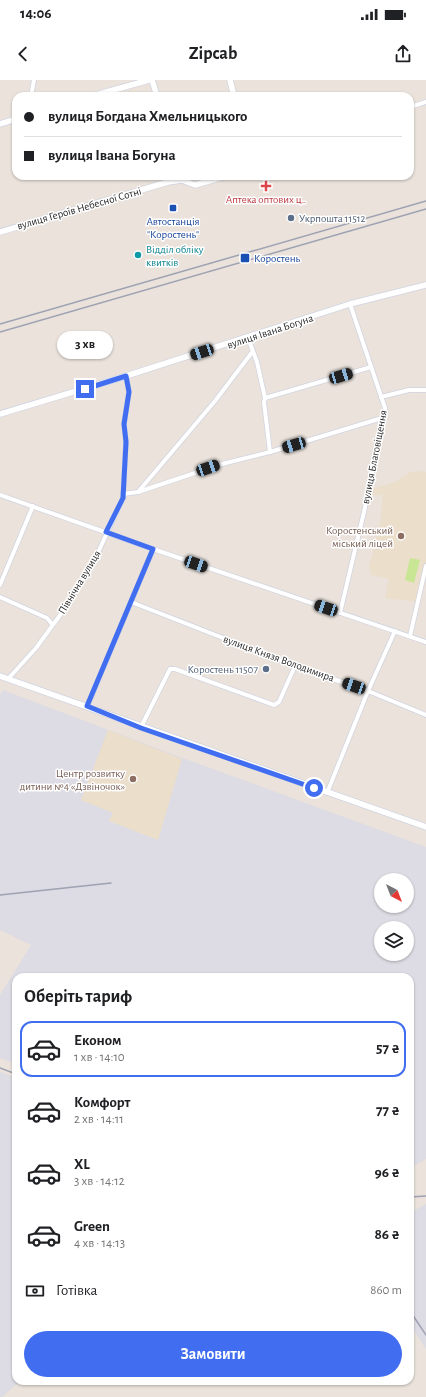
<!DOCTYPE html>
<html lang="uk">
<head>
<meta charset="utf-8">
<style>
  body { margin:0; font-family:"Alegreya Sans",sans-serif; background:#f6f6f6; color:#202124; height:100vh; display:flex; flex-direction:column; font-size:15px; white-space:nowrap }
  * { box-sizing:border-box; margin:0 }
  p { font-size:13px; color:#757577 }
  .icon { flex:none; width:22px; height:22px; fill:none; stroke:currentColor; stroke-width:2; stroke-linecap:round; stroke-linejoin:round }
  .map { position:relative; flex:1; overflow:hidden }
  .side { position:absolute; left:12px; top:893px; width:402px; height:412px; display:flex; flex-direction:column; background:#fff; border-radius:12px; box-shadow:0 1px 3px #0004 }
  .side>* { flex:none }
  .guide { position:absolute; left:12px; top:12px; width:402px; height:88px; border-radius:12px; box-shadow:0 1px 3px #0004; display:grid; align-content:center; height:88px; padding:0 12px; background:#fff }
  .needle { width:26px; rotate:138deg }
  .tools { position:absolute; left:374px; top:793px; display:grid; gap:8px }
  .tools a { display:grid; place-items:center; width:40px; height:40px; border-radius:50%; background:#fff; box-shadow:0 1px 3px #0004; font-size:20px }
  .end { position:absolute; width:18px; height:18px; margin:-9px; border:5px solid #416ef1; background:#fff; box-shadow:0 0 0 2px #fff }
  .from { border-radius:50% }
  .bubble { position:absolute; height:28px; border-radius:14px; background:#fff; box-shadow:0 1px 3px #0004; font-size:13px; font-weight:700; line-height:28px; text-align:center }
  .car { position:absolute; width:12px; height:24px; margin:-12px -6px; border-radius:5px; box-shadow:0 0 3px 1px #0007; background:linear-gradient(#222 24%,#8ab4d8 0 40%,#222 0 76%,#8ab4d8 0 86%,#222 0) }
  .guide b { display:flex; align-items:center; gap:14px; height:38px; font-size:15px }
  .guide b+b { border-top:1px solid #e0e0e0 }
  .guide i { width:10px; height:10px; background:#202124 }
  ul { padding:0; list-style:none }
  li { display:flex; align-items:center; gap:12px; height:56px; margin:0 8px 6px; padding:0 4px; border:2px solid transparent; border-radius:12px }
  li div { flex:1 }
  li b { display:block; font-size:15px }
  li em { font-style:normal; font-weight:700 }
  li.on { border-color:#416ef1 }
  li>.icon { width:36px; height:36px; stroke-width:1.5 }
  h2 { padding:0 12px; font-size:18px; line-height:48px }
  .pay { display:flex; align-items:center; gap:10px; height:44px; padding:0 12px; font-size:15px }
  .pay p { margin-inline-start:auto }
  .button { display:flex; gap:8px; margin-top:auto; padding:8px 12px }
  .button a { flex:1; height:46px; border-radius:24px; background:#416ef1; color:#fff; font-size:16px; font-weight:700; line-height:46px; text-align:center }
  .status { display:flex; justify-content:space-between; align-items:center; height:28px; padding:0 20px; background:#fff; direction:ltr }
  .status svg { height:11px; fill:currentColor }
  header { display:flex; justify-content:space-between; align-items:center; height:52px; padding:0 12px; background:#fff; font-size:18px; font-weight:700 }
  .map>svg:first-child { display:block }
</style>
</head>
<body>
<div class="status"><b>14:06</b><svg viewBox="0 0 49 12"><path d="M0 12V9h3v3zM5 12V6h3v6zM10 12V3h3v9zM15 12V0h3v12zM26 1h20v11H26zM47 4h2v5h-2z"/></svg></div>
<header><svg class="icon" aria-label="back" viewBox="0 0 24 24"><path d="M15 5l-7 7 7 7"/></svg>Zipcab<svg class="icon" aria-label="share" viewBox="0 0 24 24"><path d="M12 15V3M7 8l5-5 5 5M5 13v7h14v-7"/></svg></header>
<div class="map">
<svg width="426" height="1317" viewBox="0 0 426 1317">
  <rect width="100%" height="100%" fill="#eae2db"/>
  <g fill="#dddbe3" fill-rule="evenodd">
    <path d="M3,610L180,677L426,767V1079L410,1088V897H16V984L0,978V915L31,865L0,850V615ZM381,800H407V826H381ZM381,848H407V874H381Z"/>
    <path d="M0,992L16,998V1301H20L2,1317H0Z"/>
    <path d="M426,1124V1269L410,1245V1133Z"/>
  </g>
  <g fill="#ebdeca">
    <path d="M417,391L426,392V486L418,522L385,518L389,499L371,495L369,488L380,443L383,415H370V409L393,403L410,392Z"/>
    <path d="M108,650L182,679L158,760L109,741L113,733L81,720Z"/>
  </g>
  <path fill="#c9e695" d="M410,478L420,480L414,503L405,500Z"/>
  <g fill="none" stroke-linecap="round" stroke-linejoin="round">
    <g stroke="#d0d4e1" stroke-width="5.5">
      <g id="street">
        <path d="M31,16L34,0"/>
        <path d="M410,27L426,22"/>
        <path d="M248,258L257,282L265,318L264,322L270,372"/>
        <path d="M381,317L409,310H426"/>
        <path d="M265,318L371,287"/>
        <path d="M138,412L215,321L253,271"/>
        <path d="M123,414L138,412L222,384L270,372L382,338"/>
        <path d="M0,415L153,469L426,562"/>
        <path d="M0,505L33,426"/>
        <path d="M0,517L47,538L52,544"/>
        <path d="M131,522L295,586L368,611L426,635"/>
        <path d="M340,533L364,432L385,328L350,224"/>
        <path d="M410,556L426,486"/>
        <path d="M8,599L36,568L66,527L96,477L123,418L126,362L124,344L129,311L126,296"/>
        <path d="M87,627L153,469"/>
        <path d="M141,647L170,589H175L274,625L279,622L295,586"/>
        <path d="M327,713L368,611L395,551"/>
      </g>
    </g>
    <g stroke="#d0d4e1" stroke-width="7">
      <g id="secondary">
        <path d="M152,0L157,16"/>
        <path d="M230,0L234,16"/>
        <path d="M92,16L149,0"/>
        <path d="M0,44L16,39"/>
        <path d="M182,100L195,105L226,96"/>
        <path d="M0,152L168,102L182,100"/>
        <path d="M0,334L126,296L350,224L426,205"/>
        <path d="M0,596L426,747"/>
      </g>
    </g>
    <use href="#street" stroke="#fff" stroke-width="4"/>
    <use href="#secondary" stroke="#fff" stroke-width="5.5"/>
    <g stroke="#9ea2b2" stroke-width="1.5">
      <path d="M0,244L426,121"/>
      <path d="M0,252L426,129"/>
      <path d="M0,815L111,803"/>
      <path d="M0,988L16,994"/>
      <path d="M410,1117L426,1116"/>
      <path d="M410,1231L426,1255"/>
    </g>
  </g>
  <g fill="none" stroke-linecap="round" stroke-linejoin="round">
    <path stroke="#416ef1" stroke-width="5" d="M85,309L126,296L129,312L124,344L126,362L123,418L106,452L153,469L87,626L141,648L314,708"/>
  </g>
  <path fill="#e0444e" stroke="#fff" stroke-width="1.5" d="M264 100h4v4h4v4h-4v4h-4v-4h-4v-4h4z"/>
  <g fill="#1a4fb4" stroke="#fff" stroke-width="1.5">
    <rect x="169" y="124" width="8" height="8" rx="2"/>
    <rect x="240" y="173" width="10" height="10" rx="2"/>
  </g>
  <g fill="#5c6f8a" stroke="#fff" stroke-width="1.5">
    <circle cx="291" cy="138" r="4"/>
    <circle cx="266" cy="589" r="4"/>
  </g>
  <circle fill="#0f9aa8" stroke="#fff" stroke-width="1.5" cx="138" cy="175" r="4"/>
  <g fill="#8d6e63" stroke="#fff" stroke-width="1.5">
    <circle cx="401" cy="456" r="4"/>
    <circle cx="133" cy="699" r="4"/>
  </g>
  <g text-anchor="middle" stroke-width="3" stroke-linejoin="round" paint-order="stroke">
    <g font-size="11" fill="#be3a42" stroke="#fff">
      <text x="266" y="123">Аптека оптових ц‥</text>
    </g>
    <g font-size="11" fill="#282828" stroke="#fff">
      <text transform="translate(79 128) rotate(-16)" y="4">вулиця Героїв Небесної Сотні</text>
      <text transform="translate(270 251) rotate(-18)" y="4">вулиця Івана Богуна</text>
      <text transform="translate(374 377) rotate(-79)" y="4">вулиця Благовіщення</text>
      <text transform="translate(79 502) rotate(-59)" y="4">Північна вулиця</text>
      <text transform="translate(279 578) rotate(20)" y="4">вулиця Князя Володимира</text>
    </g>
    <g font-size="11" fill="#4e5e75" stroke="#fff" text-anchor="start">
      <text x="299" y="142">Укрпошта 11512</text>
      <text x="258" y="593" text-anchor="end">Коростень 11507</text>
    </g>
    <g font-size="11" fill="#164399" stroke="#fff">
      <text x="173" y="145">Автостанція<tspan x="173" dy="13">"Коростень"</tspan></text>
      <text x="254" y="182" text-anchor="start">Коростень</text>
    </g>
    <g font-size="11" fill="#0d838f" stroke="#fff" text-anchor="start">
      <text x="146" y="173">Відділ обліку<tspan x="146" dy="13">квитків</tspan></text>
    </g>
    <g font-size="11" fill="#785e54" stroke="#fff" text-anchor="end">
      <text x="393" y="454">Коростенський<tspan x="393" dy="13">міський ліцей</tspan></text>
      <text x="125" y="697">Центр розвитку<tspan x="125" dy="13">дитини №4 «Дзвіночок»</tspan></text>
    </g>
  </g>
</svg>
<div class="tools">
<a><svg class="needle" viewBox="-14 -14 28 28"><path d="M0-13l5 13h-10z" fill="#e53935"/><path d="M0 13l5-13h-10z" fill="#757577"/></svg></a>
<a><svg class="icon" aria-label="layers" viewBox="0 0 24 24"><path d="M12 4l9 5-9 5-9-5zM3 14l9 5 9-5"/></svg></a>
</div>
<i class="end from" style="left:314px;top:708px"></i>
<i class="end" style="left:85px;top:309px"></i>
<div class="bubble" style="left:57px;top:251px;width:56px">3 хв</div>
<i class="car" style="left:202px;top:272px;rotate:252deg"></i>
<i class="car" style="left:341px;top:296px;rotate:74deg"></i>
<i class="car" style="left:294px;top:365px;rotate:254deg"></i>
<i class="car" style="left:208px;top:388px;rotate:71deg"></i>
<i class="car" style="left:196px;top:484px;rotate:109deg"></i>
<i class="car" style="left:326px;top:528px;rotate:289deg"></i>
<i class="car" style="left:354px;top:606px;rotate:289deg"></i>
<div class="guide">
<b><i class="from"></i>вулиця Богдана Хмельницького</b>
<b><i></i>вулиця Івана Богуна</b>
</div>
<section class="side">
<h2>Оберіть тариф</h2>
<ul>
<li class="on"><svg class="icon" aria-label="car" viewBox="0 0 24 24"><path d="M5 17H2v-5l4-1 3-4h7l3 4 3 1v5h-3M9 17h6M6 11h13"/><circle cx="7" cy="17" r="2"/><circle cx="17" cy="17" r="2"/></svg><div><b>Економ</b><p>1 хв · 14:10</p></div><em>57 ₴</em></li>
<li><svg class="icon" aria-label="car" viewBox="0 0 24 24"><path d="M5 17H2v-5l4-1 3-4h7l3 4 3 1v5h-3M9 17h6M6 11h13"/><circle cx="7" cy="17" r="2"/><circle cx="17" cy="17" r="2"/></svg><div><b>Комфорт</b><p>2 хв · 14:11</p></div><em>77 ₴</em></li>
<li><svg class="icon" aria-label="car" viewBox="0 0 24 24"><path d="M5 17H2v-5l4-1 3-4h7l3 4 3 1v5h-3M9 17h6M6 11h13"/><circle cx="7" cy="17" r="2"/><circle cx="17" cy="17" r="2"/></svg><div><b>XL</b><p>3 хв · 14:12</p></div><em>96 ₴</em></li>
<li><svg class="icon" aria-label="car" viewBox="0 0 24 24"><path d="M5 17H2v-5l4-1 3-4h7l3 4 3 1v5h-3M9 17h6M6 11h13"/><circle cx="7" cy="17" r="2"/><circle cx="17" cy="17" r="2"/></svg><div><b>Green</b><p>4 хв · 14:13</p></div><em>86 ₴</em></li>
</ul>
<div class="pay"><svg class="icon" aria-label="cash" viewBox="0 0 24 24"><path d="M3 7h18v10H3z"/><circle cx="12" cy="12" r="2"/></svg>Готівка<p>860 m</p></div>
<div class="button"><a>Замовити</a></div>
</section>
</div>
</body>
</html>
